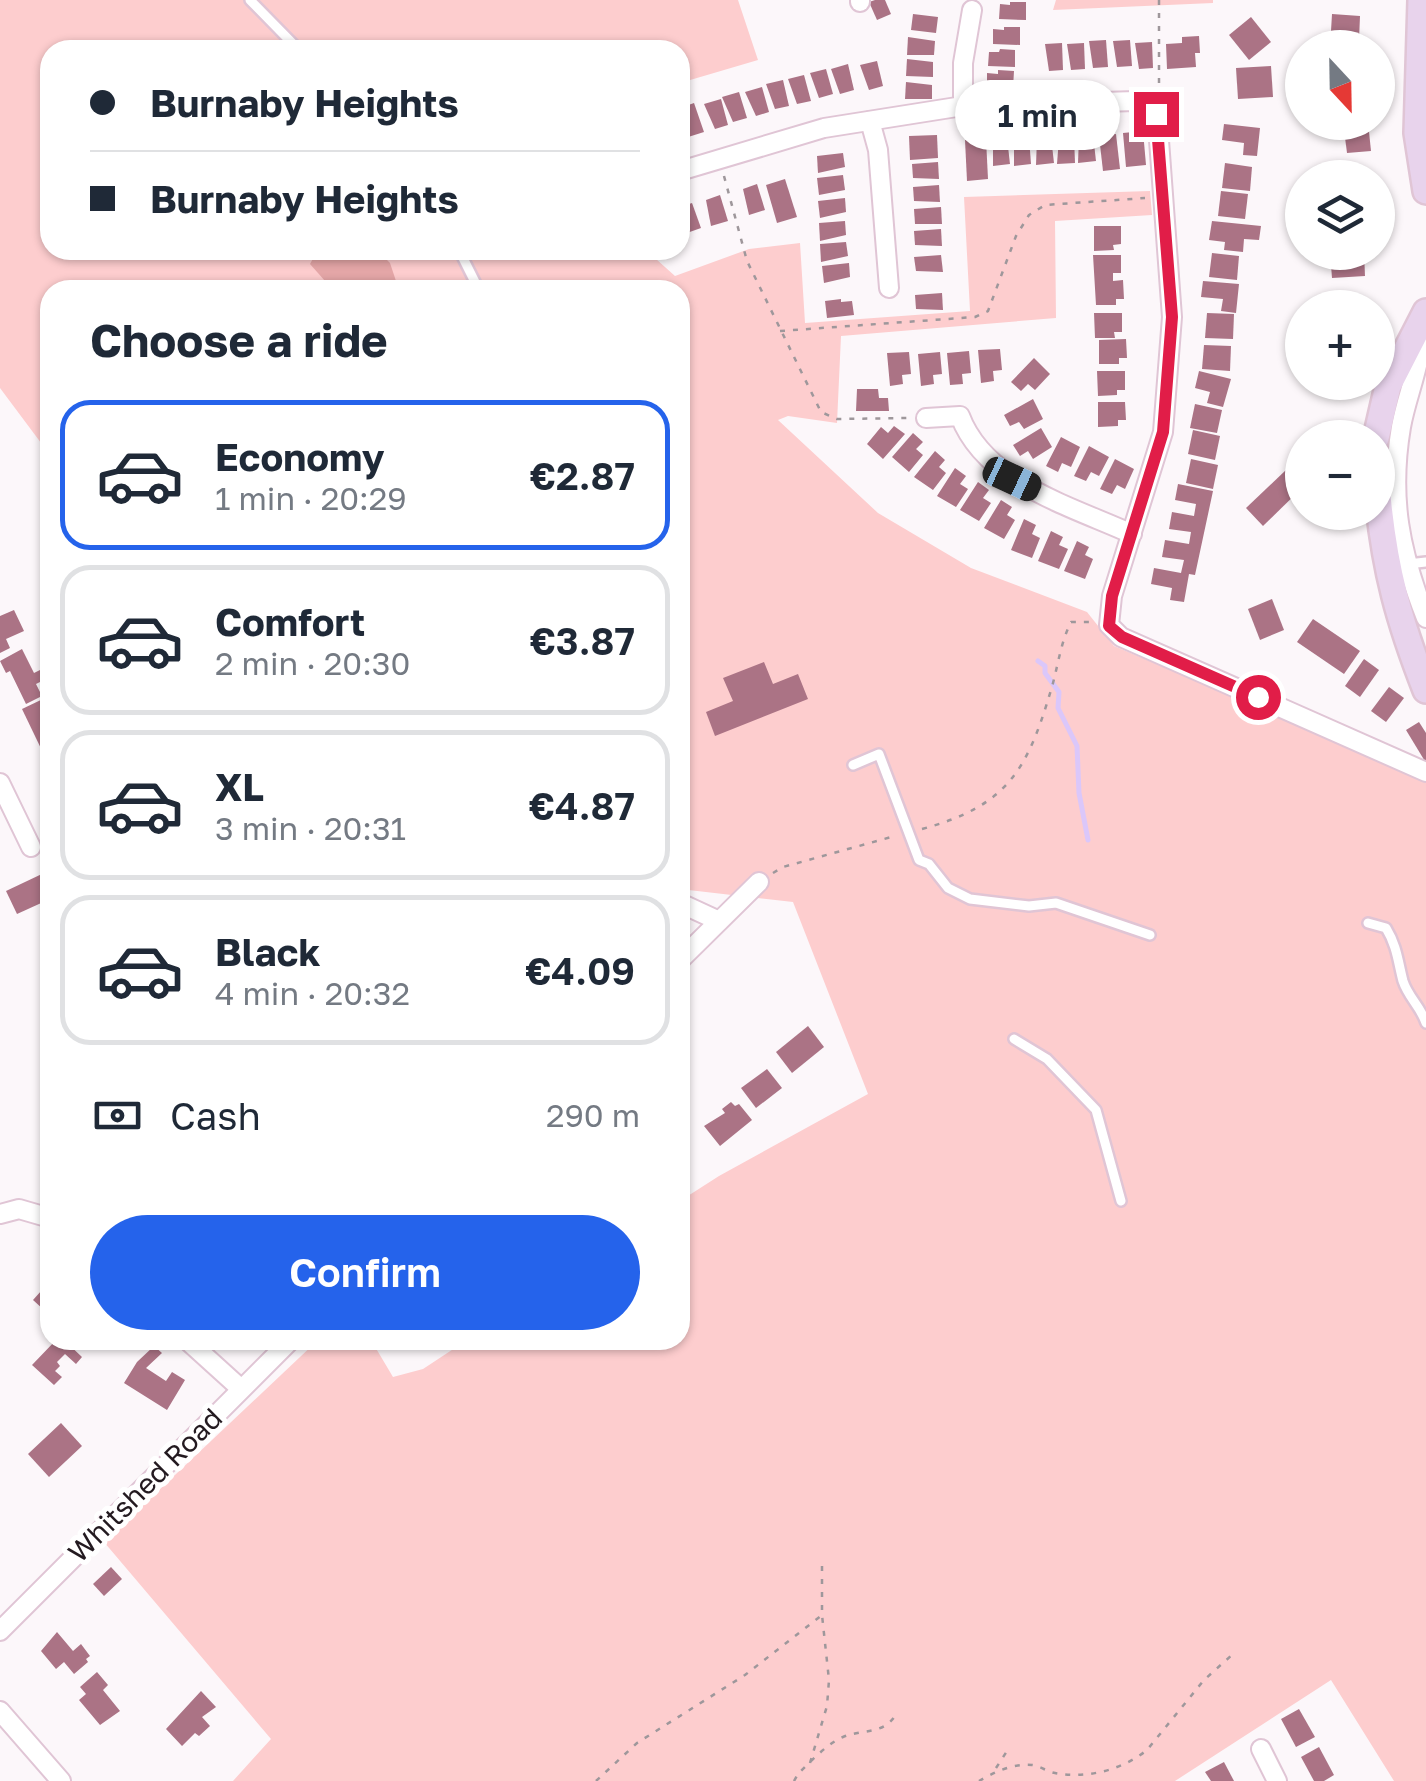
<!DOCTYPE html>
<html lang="en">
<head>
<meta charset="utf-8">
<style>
  body { margin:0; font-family:"Golos Text",sans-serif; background:#f6f6f7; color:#1f2937; height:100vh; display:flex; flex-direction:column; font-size:38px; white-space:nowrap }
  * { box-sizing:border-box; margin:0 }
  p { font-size:32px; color:#747a83 }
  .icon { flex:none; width:55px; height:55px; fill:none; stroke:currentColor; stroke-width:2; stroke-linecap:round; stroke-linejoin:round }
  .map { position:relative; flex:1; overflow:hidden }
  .panel { position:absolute; left:40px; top:280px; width:650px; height:1070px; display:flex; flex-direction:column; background:#fff; border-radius:30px; box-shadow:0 2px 8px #0004 }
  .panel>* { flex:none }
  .banner { position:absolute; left:40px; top:40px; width:650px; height:220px; border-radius:30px; box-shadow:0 2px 8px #0004; display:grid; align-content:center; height:220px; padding:0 50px; background:#fff }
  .needle { width:65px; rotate:158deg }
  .fabs { position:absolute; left:1285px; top:30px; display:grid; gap:20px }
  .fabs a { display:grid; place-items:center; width:110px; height:110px; border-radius:50%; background:#fff; box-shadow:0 2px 8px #0004; font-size:50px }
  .end { position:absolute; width:45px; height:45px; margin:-22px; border:12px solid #e11d48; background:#fff; box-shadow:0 0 0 5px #fff }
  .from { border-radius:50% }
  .bubble { position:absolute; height:70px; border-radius:35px; background:#fff; box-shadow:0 2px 8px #0004; font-size:32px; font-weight:600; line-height:70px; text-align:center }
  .car { position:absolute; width:30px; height:60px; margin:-30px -15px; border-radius:12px; box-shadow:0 0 8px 2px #0007; background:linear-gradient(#222 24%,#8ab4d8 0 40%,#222 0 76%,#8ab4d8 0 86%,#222 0) }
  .banner b { display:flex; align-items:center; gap:35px; height:95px; font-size:38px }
  .banner b+b { border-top:2px solid #e0e1e3 }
  .banner i { width:25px; height:25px; background:#1f2937 }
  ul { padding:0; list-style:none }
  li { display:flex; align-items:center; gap:30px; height:150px; margin:0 20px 15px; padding:0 30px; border:5px solid #e0e1e3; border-radius:30px }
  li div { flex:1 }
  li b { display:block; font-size:38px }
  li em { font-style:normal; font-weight:600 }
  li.on { border-color:#2563eb }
  li>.icon { width:90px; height:90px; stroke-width:1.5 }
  h2 { padding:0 50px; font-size:45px; line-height:120px }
  .pay { display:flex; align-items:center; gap:25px; height:110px; padding:0 50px; font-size:38px }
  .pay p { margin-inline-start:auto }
  .button { display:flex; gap:20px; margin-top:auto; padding:20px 50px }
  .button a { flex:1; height:115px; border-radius:60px; background:#2563eb; color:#fff; font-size:40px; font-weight:600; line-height:115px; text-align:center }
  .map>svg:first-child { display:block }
</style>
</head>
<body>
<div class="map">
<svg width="1426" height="1781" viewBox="0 0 1426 1781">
  <rect width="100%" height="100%" fill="#fcf7fa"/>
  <g fill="#fdcdce">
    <path d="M0,0H738L758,60L680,83V50H50V250H646L675,276L749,249L800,243L805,323L970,311L964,197L1150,191L1152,215L1055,221L1056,318L841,336L837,423L788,416L778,420L878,513L971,568L1087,612L1114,646L1426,778V1781H1394L1331,1680L1175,1781H233L271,1739L104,1542L318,1340H371L393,1377L423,1369L467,1340H680V1201L719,1176L868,1094L793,902L680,889V290H50V464L47,451L0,388Z"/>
    <path d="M1056,0H1213V3L1053,10Z"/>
  </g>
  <path fill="#e4a6a7" d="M318,250H377L390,263L399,290H333L310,264Z"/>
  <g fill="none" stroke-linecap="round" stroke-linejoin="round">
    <path stroke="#dbc7fa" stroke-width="5" d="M1038,661L1045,666V673L1059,692L1058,708L1077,746L1079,793L1088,840"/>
  </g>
  <g fill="#ab7385">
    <path d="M875,0H885L891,14L877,20L869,2Z"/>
    <path d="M1010,2H1026V20L999,19L1000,4L1010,5Z"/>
    <path d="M913,14L938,17L936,33L911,30Z"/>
    <path d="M1332,14L1360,16L1359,40L1355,39V48H1330Z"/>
    <path d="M1251,17L1271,42L1249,60L1229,35Z"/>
    <path d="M1004,27H1020V45L993,44V29L1004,30Z"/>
    <path d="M1199,36L1200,53H1195L1196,67L1167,69L1166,44L1182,43V37Z"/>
    <path d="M908,37L935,41L934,55H907Z"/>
    <path d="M1106,40L1108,67L1093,68L1089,41Z"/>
    <path d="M1130,40L1132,66L1117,67L1113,41Z"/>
    <path d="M1152,42L1153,68L1139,69L1135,43Z"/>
    <path d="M1062,43L1063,70L1049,71L1045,44Z"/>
    <path d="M1084,43L1085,69L1071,70L1067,44Z"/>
    <path d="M1000,49L1015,50V67L988,66L989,52H999Z"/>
    <path d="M907,59L933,62V77L906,76Z"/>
    <path d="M877,61L883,86L869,90L860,65Z"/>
    <path d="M848,64L854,90L840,94L831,69Z"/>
    <path d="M1271,66L1273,97L1238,99L1236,68Z"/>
    <path d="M826,69L833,94L819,98L810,73Z"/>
    <path d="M998,70L1014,71L1013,88L987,87V73L998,74Z"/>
    <path d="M804,75L811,101L797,104L788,79Z"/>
    <path d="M783,80L789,106L775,109L766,84Z"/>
    <path d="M906,82L932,85V99H905Z"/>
    <path d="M762,87L769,112L756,116L745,92Z"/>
    <path d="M739,92L747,118L733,122L722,97Z"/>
    <path d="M721,99L728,125L715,129L704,104Z"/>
    <path d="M694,103L704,132L685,138L680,108Z"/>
    <path d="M1343,122H1368L1371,151L1347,153Z"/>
    <path d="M1224,124L1260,128L1257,156L1243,155L1244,143L1222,140Z"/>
    <path d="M1143,131L1146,165L1126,167L1123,133Z"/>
    <path d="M1116,134L1120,169L1103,171L1099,136Z"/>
    <path d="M937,135L938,158L910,160L909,136Z"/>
    <path d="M1093,135L1096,161L1078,163L1079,136Z"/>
    <path d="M1029,137L1031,164L1014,166V139Z"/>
    <path d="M1051,137L1054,163L1036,165L1037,138Z"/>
    <path d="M1074,137L1075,163L1057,164L1059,138Z"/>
    <path d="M1007,138L1010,164L993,166V139Z"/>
    <path d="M986,139L988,179L967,181L965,140Z"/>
    <path d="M843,153L845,167L818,173L817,156Z"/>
    <path d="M938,162L939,179L913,178L912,164Z"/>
    <path d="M1225,163L1252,167L1250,191L1222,188Z"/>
    <path d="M1356,170V178H1330V172Z"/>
    <path d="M843,175L845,190L819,195L817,178Z"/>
    <path d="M785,179L797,217L777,223L766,185Z"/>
    <path d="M757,184L765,210L749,215L743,189Z"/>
    <path d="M939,185L940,202L914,201L913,187Z"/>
    <path d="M1221,191L1248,194L1245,219L1218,216Z"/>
    <path d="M720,195L728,221L711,226L706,200Z"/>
    <path d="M845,198L846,212L820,218L818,201Z"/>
    <path d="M692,203L701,228L684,234L680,207Z"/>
    <path d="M941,207L942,224H915L914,209Z"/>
    <path d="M845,221L846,235L820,241L819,223Z"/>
    <path d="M1212,221L1261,226L1259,240L1244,239L1243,252L1224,250L1225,242L1209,240Z"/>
    <path d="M1094,226H1121V244L1113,245L1114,250L1094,251Z"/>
    <path d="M941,229L942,246L915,245L914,231Z"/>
    <path d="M846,242L848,256L821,262L820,244Z"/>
    <path d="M1330,252H1364L1365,276L1332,278Z"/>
    <path d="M1212,253L1239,256L1237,280L1209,277Z"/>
    <path d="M941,255L943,272L916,271L914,257Z"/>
    <path d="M1093,255H1121V273H1113V281L1123,280L1124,299H1116V305H1096Z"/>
    <path d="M849,263L850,277L824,283L822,266Z"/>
    <path d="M1203,281L1239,284L1236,313L1221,311L1223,299L1201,297Z"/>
    <path d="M942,293L943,310L916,309L915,295Z"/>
    <path d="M841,299V302L852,301L854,315L827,318L825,301Z"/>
    <path d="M1094,313H1122V332H1114L1115,338H1095Z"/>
    <path d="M1207,313L1234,314L1233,339L1205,338Z"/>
    <path d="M1302,337V365L1291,367L1287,340Z"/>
    <path d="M1126,339L1127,358H1119V364H1099V340Z"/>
    <path d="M1204,345L1231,346L1230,371L1202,369Z"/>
    <path d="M1000,349L1002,370L993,371L994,381L981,383L978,350Z"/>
    <path d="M969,351L971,373L962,374L963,384L950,385L947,353Z"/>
    <path d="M909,352L911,374L902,375L903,384L890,386L887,353Z"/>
    <path d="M940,352L942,374L933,375L934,384L921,386L918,354Z"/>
    <path d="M1034,358L1050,374L1035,390L1028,384L1021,391L1011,382Z"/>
    <path d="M1097,371H1125V390H1117V395L1098,396Z"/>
    <path d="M1199,371L1231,379L1223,407L1207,403L1210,392L1195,388Z"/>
    <path d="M857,389H878L879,398H888L889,411H856Z"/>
    <path d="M1033,399L1043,419L1024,429L1019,422L1010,426L1004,415Z"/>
    <path d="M1098,402H1125L1126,420H1118V426L1098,427Z"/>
    <path d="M1195,404L1222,410L1217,433L1190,428Z"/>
    <path d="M894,426L905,434L883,459L867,444L881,427L888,433Z"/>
    <path d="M1041,428L1052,447L1033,459L1028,451L1020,456L1013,445Z"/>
    <path d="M1193,430L1220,436L1215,460L1188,454Z"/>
    <path d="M913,433L923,442L916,449L923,455L909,472L892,457Z"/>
    <path d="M1061,437L1080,447L1071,467L1062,463L1058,472L1046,466Z"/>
    <path d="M1089,446L1109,457L1099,476L1091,472L1086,481L1074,476Z"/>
    <path d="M935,451L945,460L939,467L946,473L933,490L914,477Z"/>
    <path d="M1115,459L1134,469L1125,489L1117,485L1112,494L1100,489Z"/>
    <path d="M1191,459L1218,465L1213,489L1186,483Z"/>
    <path d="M955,468L966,476L960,484L968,489L956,507L937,496Z"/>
    <path d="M1287,469L1302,488L1263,526L1246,508Z"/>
    <path d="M978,482L989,490L983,498L991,503L979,521L960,510Z"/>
    <path d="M1178,484L1213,491L1195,575L1189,574L1184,602L1170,600L1172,588L1151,584L1154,568L1181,573L1184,560L1162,557L1165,540L1189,544L1191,532L1169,529L1172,512L1194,516L1196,504L1175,500Z"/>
    <path d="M1001,500L1012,507L1007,515L1015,520L1004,539L984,528Z"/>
    <path d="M1024,519L1036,525L1032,534L1040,538L1032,558L1011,550Z"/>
    <path d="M1051,531L1063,537L1059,545L1068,549L1059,569L1038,561Z"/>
    <path d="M1077,541L1089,547L1085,555L1093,559L1085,579L1064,571Z"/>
    <path d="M1272,599L1284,630L1260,640L1248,609Z"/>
    <path d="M14,610L24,631L6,639L10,648L0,653V616Z"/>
    <path d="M1313,619L1360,651L1344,674L1297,642Z"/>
    <path d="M22,649L34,673L42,669L46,679L36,684L42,696L26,704L10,671L6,673L0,661Z"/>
    <path d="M1364,659L1379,670L1360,697L1345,686Z"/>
    <path d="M764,662L773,684L798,674L808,699L715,736L706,712L733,701L723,678Z"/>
    <path d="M1389,687L1404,698L1386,722L1371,711Z"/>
    <path d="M45,698L50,708V759L47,761L22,709Z"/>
    <path d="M1419,722L1426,733V763L1406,730Z"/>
    <path d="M44,873L50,887V899L17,914L6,891Z"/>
    <path d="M808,1026L824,1047L792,1073L776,1052Z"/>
    <path d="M767,1069L782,1088L756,1108L741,1088Z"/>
    <path d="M731,1102L735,1106L739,1104L752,1120L720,1146L704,1126L725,1113L722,1109Z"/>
    <path d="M50,1281V1326L45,1321L48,1318L42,1312L44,1310L33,1300Z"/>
    <path d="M56,1340H64L82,1357L76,1364L65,1354L57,1362L60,1366L55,1371L62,1377L54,1385L32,1365Z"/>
    <path d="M154,1346L162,1353L146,1368L166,1381L172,1372L185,1380L167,1410L124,1383L137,1362Z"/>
    <path d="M61,1423L82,1446L49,1477L28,1454Z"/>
    <path d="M111,1567L122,1579L104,1596L93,1584Z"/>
    <path d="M57,1632L73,1651L81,1644L90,1656L86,1659L88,1662L74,1674L64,1662L56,1669L41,1651Z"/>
    <path d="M97,1672L108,1685L103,1690L120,1711L100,1725L79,1700L86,1694L80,1687Z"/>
    <path d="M201,1691L216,1707L202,1717L210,1726L199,1736L195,1733L182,1746L166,1729Z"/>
    <path d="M1299,1709L1315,1737L1296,1747L1281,1719Z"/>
    <path d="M1319,1747L1334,1775L1324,1781H1314L1301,1757Z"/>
    <path d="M1224,1762L1234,1781H1211L1205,1772Z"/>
  </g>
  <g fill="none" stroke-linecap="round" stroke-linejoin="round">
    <g stroke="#e0c5d5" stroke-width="14">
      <g id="lane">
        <path d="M250,0L299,50"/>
        <path d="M459,250L479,290"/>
        <path d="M1408,564L1426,562"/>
        <path d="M853,765L879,754L919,860L929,864L948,888L970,899L1029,906L1056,903L1150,935"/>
        <path d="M1368,923L1386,928C1397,946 1398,962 1403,981C1408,997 1421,1007 1426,1023"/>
        <path d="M1014,1039L1047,1059L1096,1110L1121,1201"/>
      </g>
    </g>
    <g stroke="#e0c5d5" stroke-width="22">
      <g id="street">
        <path d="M860,0V2"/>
        <path d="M963,106V63L972,10"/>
        <path d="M870,121L878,150L889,288"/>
        <path d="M680,171L824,128L963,106L1136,101L1157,113L1172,317L1163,432L1112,596L1109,625L1121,637L1426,772"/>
        <path d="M1421,327C1423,362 1407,393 1401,427C1389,498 1400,552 1426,618"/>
        <path d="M926,418L960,416C985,483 1073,507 1132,534"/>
        <path d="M0,783L31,847"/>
        <path d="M680,903L719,921"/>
        <path d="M680,960L759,882"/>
        <path d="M0,1214L19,1209L50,1218"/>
        <path d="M187,1340L240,1388"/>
        <path d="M0,1631L291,1340"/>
        <path d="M0,1711L61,1781"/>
        <path d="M1261,1749L1277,1781"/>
      </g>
    </g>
    <g stroke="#e0c5d5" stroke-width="30">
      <g id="secondary">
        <path d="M1421,0L1417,133L1426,191"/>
        <path d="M1376,438L1388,386L1426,312"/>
        <path d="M1378,496C1385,570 1399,621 1426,690"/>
      </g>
    </g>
    <g stroke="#9e979b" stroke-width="2.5" stroke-dasharray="5 8" stroke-linecap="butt">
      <path d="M1159,0V97"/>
      <path d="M724,176L747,261L821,412L837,419L910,418"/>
      <path d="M780,331L975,317L988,311L1016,236L1029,215L1045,205L1145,198"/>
      <path d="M922,829C1007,806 1027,771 1051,690C1058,667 1060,644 1071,622H1093"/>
      <path d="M773,873L783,867L895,836"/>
      <path d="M810,1763L827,1706L829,1680L822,1615V1562"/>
      <path d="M996,1768L1009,1748"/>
      <path d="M596,1781L637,1743L745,1675L822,1615"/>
      <path d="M794,1781L798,1774C810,1762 828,1743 843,1737C862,1729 882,1735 895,1716"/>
      <path d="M979,1781C994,1772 1014,1763 1032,1765C1040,1766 1048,1772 1055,1773C1087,1779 1122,1770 1147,1750L1204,1680L1233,1654"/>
    </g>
    <use href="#lane" stroke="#fff" stroke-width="9"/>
    <use href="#street" stroke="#fff" stroke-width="18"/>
    <use href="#secondary" stroke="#e8d3ec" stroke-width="25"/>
  </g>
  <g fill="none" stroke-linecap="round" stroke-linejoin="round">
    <path stroke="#e11d48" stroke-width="12" d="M1156,114L1172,317L1163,432L1112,596L1109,626L1122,637L1258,697"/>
  </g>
  <g text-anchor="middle" stroke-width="10" stroke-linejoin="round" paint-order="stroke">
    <g font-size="28" fill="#231a20" stroke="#fff">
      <text transform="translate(145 1485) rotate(-45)" y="10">Whitshed Road</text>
    </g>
  </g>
</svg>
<div class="fabs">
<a><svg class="needle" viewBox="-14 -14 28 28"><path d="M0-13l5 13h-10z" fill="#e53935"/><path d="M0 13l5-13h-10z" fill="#747a83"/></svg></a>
<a><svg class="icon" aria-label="layers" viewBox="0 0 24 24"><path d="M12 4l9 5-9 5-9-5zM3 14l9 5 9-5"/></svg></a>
<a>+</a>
<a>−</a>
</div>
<i class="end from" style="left:1258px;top:697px"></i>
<i class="end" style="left:1156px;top:114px"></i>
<div class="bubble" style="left:955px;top:80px;width:165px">1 min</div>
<i class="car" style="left:1012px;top:479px;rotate:115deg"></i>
<div class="banner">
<b><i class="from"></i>Burnaby Heights</b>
<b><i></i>Burnaby Heights</b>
</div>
<section class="panel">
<h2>Choose a ride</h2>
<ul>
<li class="on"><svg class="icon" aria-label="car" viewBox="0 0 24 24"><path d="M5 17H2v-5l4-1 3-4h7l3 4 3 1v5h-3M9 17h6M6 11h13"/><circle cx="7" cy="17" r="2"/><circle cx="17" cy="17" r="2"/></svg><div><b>Economy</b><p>1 min · 20:29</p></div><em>€2.87</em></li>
<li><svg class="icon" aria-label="car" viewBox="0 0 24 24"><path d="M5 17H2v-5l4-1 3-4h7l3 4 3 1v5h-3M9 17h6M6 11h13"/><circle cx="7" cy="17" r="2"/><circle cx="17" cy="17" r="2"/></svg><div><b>Comfort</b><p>2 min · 20:30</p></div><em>€3.87</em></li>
<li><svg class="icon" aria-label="car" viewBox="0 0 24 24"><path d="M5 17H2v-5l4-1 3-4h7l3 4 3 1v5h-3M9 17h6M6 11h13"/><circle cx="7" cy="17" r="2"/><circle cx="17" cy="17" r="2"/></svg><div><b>XL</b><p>3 min · 20:31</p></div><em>€4.87</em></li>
<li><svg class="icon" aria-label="car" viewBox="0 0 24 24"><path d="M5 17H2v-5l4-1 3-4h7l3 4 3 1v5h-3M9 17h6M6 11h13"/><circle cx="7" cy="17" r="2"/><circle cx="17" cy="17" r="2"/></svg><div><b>Black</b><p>4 min · 20:32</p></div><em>€4.09</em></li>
</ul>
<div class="pay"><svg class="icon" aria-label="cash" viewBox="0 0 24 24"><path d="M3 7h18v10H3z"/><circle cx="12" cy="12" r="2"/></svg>Cash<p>290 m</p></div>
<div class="button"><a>Confirm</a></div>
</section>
</div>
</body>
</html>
